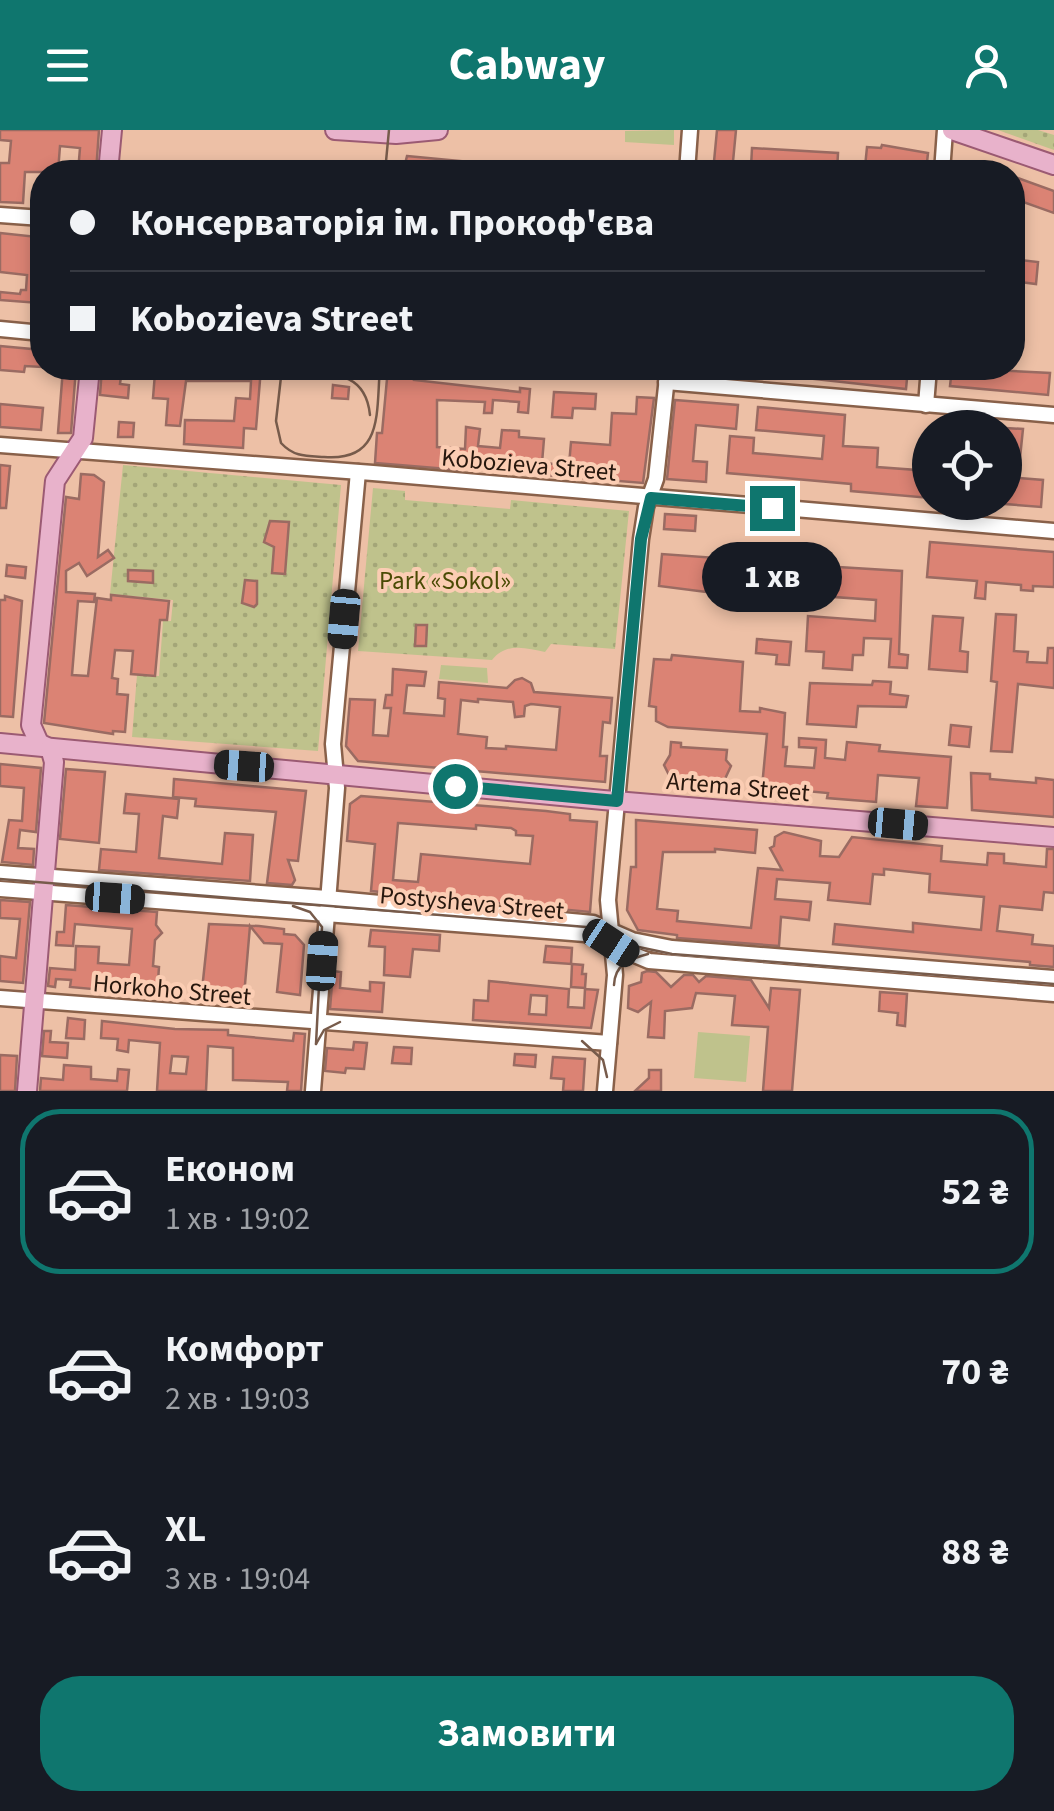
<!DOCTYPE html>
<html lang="uk">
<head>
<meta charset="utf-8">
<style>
  body { margin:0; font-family:"Source Sans 3",sans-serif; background:#20242c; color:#f1f3f6; height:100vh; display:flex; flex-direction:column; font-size:38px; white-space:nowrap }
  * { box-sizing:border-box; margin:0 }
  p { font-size:32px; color:#9ea1a6 }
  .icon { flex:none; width:55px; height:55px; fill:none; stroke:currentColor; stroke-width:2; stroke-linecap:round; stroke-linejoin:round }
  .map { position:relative; height:961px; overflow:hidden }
  .side { display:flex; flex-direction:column; background:#171b24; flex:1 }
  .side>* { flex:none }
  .banner { position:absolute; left:30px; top:30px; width:995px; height:220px; border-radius:40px; box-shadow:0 5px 15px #0003; display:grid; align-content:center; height:220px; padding:0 40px; background:#171b24 }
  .tools { position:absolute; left:912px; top:280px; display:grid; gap:20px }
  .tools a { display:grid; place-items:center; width:110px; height:110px; border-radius:50%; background:#171b24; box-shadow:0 5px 15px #0003; font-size:50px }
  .end { position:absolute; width:45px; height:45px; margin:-22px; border:12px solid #0f766e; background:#fff; box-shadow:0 0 0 5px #fff }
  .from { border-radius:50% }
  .bubble { position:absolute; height:70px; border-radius:35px; background:#171b24; box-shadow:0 5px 15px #0003; font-size:32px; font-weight:700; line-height:70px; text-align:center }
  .car { position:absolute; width:30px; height:60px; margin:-30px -15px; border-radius:12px; box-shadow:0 0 8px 2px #0007; background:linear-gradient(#222 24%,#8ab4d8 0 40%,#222 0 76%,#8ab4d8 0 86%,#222 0) }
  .banner b { display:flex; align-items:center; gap:35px; height:95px; font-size:38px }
  .banner b+b { border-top:2px solid #363941 }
  .banner i { width:25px; height:25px; background:#f1f3f6 }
  ul { padding:18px 0 0; list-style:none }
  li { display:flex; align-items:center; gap:30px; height:165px; margin:0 20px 15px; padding:0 20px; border:5px solid transparent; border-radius:40px }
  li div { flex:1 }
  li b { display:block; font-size:38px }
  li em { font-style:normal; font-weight:700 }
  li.on { border-color:#0f766e }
  li>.icon { width:90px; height:90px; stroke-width:1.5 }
  .primary-button { display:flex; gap:20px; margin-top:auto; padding:20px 40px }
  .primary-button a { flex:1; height:115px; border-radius:40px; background:#0f766e; color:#fff; font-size:40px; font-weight:700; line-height:115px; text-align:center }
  header { display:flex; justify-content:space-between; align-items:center; height:130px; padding:0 40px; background:#0f766e; color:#fff; font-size:45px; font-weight:700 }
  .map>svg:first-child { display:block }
</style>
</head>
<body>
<header><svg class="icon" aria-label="menu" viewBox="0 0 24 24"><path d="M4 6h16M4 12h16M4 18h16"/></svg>Cabway<svg class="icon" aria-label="person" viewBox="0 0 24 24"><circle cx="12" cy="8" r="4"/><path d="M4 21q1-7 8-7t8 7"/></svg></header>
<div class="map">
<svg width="1054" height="961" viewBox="0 0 1054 961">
  <defs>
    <pattern id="park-dots" width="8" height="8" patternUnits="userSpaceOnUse" patternTransform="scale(2.5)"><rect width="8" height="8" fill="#bfc28c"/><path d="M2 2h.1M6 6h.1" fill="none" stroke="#a4a678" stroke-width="1.8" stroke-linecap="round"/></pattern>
  </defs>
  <rect width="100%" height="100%" fill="#edc0a6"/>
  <g fill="#bfc28c">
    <path d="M674,0V15L625,12V1Z"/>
    <path d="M441,535L487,538L488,553L439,549Z"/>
    <path d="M698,902L750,906L746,952L694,948Z"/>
  </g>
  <g fill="url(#park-dots)">
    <path d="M998,0H1038L1054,5V20Z"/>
    <path d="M123,335L341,355L318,621L132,607L137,545L159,546L163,491H171L173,470L110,464Z"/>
    <path d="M373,358L405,361V370L510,379L511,370L629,381L615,519L551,514L545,522C526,518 506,512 492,530L358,521Z"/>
  </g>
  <g fill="#db8374" stroke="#9a6b62" stroke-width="2.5" fill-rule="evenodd">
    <path d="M0,0H99L96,42H78L80,18L60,16L58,42H25L23,73L0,72V33H9L11,11L0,10Z"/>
    <path d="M717,0H736L732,42H713Z"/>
    <path d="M882,15L928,23L926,42L865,37L867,17L881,18Z"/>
    <path d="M752,18L838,23L837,42L751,37Z"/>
    <path d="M407,26L522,37V42H403Z"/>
    <path d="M1012,46L1054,61V83L1012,68Z"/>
    <path d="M0,103L38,107L37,115H42V166H40L39,173L0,170V162L20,164L21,160H26L27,145L0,142Z"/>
    <path d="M1012,129L1038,132L1036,154L1012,151Z"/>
    <path d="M0,216L42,220V237L25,236L24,242L0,240Z"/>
    <path d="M63,238H76L71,303H58Z"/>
    <path d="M102,238H122L120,254L129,255L128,268L100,265Z"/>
    <path d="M174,238H261L256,299L244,298L243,318L184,314L185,290L234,291L236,268L250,269L251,251H186L180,296L166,295L168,269L153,268L155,243L173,244Z"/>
    <path d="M388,238H415L414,250L520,262V258L530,259L528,283L518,282L519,272L493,270L492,283H484L485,272L437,270V317L465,319L466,297L480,299L478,316L500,318L502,300L519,301V307L544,309L542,333L569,335L571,312L610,315L612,283L636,284L637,267L654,268L643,353L545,345L461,333L460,340L375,333L377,303H382Z"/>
    <path d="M731,238H759L758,246L731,244Z"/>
    <path d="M788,238H908L906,259L787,246Z"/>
    <path d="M952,238L1050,243L1048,265L950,256Z"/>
    <path d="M333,255L349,257L348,269L332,268Z"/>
    <path d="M554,262L596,264L595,279L573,278L572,288L552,287Z"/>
    <path d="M675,270L738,275L736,299L696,295L693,331L707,332L706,352L667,349Z"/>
    <path d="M0,274L43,278L41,300L0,297Z"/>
    <path d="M758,277L845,285L843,316L878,318L877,337L930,341V368L851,361V354L727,343L730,306L754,308L753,323L822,329L824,306L756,300Z"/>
    <path d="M119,292L134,293L133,307H118Z"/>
    <path d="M1005,298L1023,299L1020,328L1005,327Z"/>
    <path d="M0,335L10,336L6,378H0Z"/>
    <path d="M81,344L94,345L104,352L98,427L108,420L114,428L87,446L79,433L66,441V462L95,464L94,472L78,471L72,545L88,546L97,468L111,470V465L169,471L167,490H160L155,546L131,544L133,521L115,520L112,548L118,549L117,564L128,565L125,602L113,601V604L44,593L66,367L79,369Z"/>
    <path d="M1005,347L1043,350L1041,377L1005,374Z"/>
    <path d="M665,384L696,386L695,401L664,399Z"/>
    <path d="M270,391L289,392L285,444L272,443L274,417L264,412Z"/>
    <path d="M930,412L1054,422V457L1033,456V461L1021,460V455L986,452L985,469L975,468L977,451L927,447Z"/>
    <path d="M717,423L748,425L747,430L804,434L801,467L746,463V467L659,456L662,424L716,428Z"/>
    <path d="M7,435L26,437L25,448L6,446Z"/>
    <path d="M822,436L902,441L899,524L908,525L907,538L889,537L891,509L864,508L863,525H853L852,540L823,538L824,522L806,521L808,486L875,491L876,470L820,466Z"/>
    <path d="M128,440L153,441V453L128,451Z"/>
    <path d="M245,450L257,451V474L254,477L242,473Z"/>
    <path d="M5,466L22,471L13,587L0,586V470H5Z"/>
    <path d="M996,484L1016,485L1014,521L1028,522L1027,532L1047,533L1048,518H1054V558L1018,554L1012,622L991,621L997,552L991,551Z"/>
    <path d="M933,486L963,488L960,521L968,522L967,542L929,539Z"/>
    <path d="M416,495H427L426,516H415Z"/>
    <path d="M757,509L791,512L789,535L776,534L777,525L756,523Z"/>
    <path d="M672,525L743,532L740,581L760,582V578L785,583L783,617H787L785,636L814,638L816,618L799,617V608L826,610L825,628L845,630L847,612L880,615L879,621L951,627L947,678L916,676L919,648L878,645L876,672L827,668L828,663L762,657L767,604L668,597L656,591V577L649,576L654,529L671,530Z"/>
    <path d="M393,539L426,542L424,556L407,555L404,583L444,586L445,569L438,568L439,552L507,558L515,550L522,548L531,553L534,562L612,568L610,593L603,592L600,626H607L605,652L358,631L346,616L350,569L375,570L373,605L388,606L391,578H384L386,565H392ZM478,569L513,572L515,587L524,586L525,576L531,574L560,577L556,620L506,616V619L486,618L487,607L458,604L461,570L478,572Z"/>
    <path d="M873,551L891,552L890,564L908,566L906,577L858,576L856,597L807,594L810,553L872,555Z"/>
    <path d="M951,595L971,597L969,617L949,615Z"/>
    <path d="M671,612L681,613V617L727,620L726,630L731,636L724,651L671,649L664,635L670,625Z"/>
    <path d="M0,634L41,638L36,702L20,700L18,718L34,719L33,735L2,732L9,690L22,691L24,658L0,656Z"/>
    <path d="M66,639L105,642L99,713L60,709Z"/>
    <path d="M971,643L990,644V649L1036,653V648L1054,650V687L972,680Z"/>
    <path d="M174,649L306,661L298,731L288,730L295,750L292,755L267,753L276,682L195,676L196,669L173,667Z"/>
    <path d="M126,664L179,669L177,688L163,686L159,728L222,734L225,703L253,705L250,751L99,740L101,719L136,722L139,684L124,683Z"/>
    <path d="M361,666L546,681L570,684V690L597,692L590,782L371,761L375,714L347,711L350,674ZM398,693L476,699V695L511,698L516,701V705L533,706L530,734L421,724L418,752L393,750Z"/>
    <path d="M636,690L757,700L755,723L715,719V722H663L657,779L678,781L677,791L751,798L758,738L782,740L770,718L774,716L775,707L784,702L821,711L820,726L839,727L852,707L942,716L941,731L987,735L988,723L1004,724V733L1046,737L1047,719H1054V763L1044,762L1042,780L1000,776L997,801L1033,805L1032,814L1054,816V837L1030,835V832L833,814L835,794L913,802V793L981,800L984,767L929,762L930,744L884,739V745L873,744L870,774L828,770L830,753L777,749L775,769L811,772L809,790L781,787L779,816L677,808V805L638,800L627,780L631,737H636Z"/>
    <path d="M0,770L30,772L23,853L0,851V826L16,828L20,789L0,788Z"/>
    <path d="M66,775L157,782L156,795L162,803L155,810L153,836L159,837L157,865L70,857L71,850L56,849L55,857L48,856L50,838L75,840L76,816L99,817L98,833L129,835L132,799L75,794L73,816L56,815L57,802H64Z"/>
    <path d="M209,794L259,796L284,799V804L295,805L304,815L300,865L277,862L282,814L264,813L250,796L244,866L202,860Z"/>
    <path d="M371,800L440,805L439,821L413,819L410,847L384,845L385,817L369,816Z"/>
    <path d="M546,816L572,818L571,834L544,832Z"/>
    <path d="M572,834L583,835L582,844H586L585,858L571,857Z"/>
    <path d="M333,841L341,842L340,858L370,861V852L384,853L382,882L330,879Z"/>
    <path d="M647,841L656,842L671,857L684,845H693L699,852L706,846L751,850L769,878L771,858L800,860L792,961H763L768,897L732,895L735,866L696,863L692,878L665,881L664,908L648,907L651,872L638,882L628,878L629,856L641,852L642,843Z"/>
    <path d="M489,851L569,859L568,877L584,878L585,859L598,860L591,898L473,890L474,870L488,871ZM531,865L547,866L546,885L529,884Z"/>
    <path d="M880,862L907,864L905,896L897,895L898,883L879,881Z"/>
    <path d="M68,888L85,890L84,909L66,908Z"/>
    <path d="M102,891L175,899L228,900V905L293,911L294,903L305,904L301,961H287L288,952L233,950V918L208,916L206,961H157L160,913L129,910L128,922L117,920L118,909L101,908ZM172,926L188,927L186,944L170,943Z"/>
    <path d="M44,901H51L50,912L68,913L67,928L42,926Z"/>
    <path d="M354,912L367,913L364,939L346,938L345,943L325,941L327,918L353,920Z"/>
    <path d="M394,917L412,918L411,934L392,933Z"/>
    <path d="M515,924L536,925L535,937L514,935Z"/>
    <path d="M0,925L17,926L15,961H0Z"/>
    <path d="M553,927L585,929L583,961H563L564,949L551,948Z"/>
    <path d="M64,935L91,937V949L117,951L118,939L129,940L127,961H40L41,948L63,950Z"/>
    <path d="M649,940H661V961H635L649,948Z"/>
  </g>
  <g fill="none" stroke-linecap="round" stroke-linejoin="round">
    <g stroke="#89614a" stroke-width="19">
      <g id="minor">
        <path d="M687,42L690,0"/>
        <path d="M942,42L945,0"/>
        <path d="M0,85L42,88"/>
        <path d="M0,199L42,203"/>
        <path d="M666,252L1054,285"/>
        <path d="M926,275L929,238"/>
        <path d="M0,315L373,343L1054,401"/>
        <path d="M0,743L327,768L593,793L632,810L672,818L1054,848"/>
        <path d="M0,759L585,804L649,831L1054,864"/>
        <path d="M0,868L609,913"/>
        <path d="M313,961L337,658L333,614L358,342"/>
        <path d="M605,961L615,845L608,770L641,409L646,377L656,349L668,238"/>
      </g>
    </g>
    <g stroke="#9b5a73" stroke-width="22">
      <g id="major">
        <path d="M335,0L396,4L438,0"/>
        <path d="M952,0L1054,35"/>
        <path d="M108,42L112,0"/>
        <path d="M0,613L603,670L1054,707"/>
        <path d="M49,618L39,613L31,595L55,351L83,308L90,238"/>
        <path d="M27,961L54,632L50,618"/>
      </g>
    </g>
    <use href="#minor" stroke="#fff" stroke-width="14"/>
    <use href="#major" stroke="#e8b2cb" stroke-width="18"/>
    <g stroke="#775b4b" stroke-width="2.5">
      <path d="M385,42L389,0"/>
      <path d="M282,238L276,291L281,313C294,327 306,326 324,327C384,332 376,282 380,238"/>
      <path d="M291,242C328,245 365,238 370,285"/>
      <path d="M0,749L586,797L634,816L672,824L1054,854"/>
      <path d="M293,776L310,782L322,797L316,914"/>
      <path d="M614,855C615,834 629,829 648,824"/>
      <path d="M582,911L603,930L607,947"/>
      <path d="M316,914L324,900L340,892"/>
    </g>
  </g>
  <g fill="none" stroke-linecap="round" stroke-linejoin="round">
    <path stroke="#0f766e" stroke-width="12" d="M455,656L617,671L641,409L651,368L772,378"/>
  </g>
  <g text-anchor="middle" stroke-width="8" stroke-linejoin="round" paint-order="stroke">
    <g font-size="25" fill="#28180e" stroke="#fbcdb3">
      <text transform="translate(529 334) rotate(5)" y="9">Kobozieva Street</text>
      <text transform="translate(738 656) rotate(5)" y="9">Artema Street</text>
      <text transform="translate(472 772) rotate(5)" y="9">Postysheva Street</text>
      <text transform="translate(172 859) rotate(5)" y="9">Horkoho Street</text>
    </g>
    <g font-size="25" fill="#4a4b05" stroke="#fbcdb3">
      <text x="445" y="459">Park «Sokol»</text>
    </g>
  </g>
</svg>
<div class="tools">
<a><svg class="icon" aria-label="locate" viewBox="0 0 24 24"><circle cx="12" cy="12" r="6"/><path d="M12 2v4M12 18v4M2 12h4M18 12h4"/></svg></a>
</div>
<i class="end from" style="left:455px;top:656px"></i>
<i class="end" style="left:772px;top:378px"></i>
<div class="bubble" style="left:702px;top:412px;width:140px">1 хв</div>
<i class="car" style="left:344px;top:489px;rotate:185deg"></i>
<i class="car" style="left:244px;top:636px;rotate:274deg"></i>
<i class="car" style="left:898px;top:694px;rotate:95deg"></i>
<i class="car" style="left:115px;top:768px;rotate:94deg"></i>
<i class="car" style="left:611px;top:813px;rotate:123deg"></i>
<i class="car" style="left:322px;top:831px;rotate:4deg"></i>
<div class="banner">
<b><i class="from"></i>Консерваторія ім. Прокоф'єва</b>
<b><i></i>Kobozieva Street</b>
</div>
</div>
<section class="side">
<ul>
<li class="on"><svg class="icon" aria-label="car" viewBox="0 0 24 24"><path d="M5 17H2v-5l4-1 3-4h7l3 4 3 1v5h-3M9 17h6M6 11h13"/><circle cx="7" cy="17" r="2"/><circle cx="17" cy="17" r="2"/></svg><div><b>Економ</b><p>1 хв · 19:02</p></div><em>52 ₴</em></li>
<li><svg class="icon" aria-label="car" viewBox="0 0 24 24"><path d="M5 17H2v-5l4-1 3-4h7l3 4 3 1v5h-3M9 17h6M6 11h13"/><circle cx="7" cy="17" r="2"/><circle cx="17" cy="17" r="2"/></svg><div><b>Комфорт</b><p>2 хв · 19:03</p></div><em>70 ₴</em></li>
<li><svg class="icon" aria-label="car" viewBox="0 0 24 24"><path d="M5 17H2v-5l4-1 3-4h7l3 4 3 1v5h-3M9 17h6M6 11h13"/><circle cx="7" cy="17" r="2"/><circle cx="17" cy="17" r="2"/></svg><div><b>XL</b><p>3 хв · 19:04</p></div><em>88 ₴</em></li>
</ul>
<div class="primary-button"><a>Замовити</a></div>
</section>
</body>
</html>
